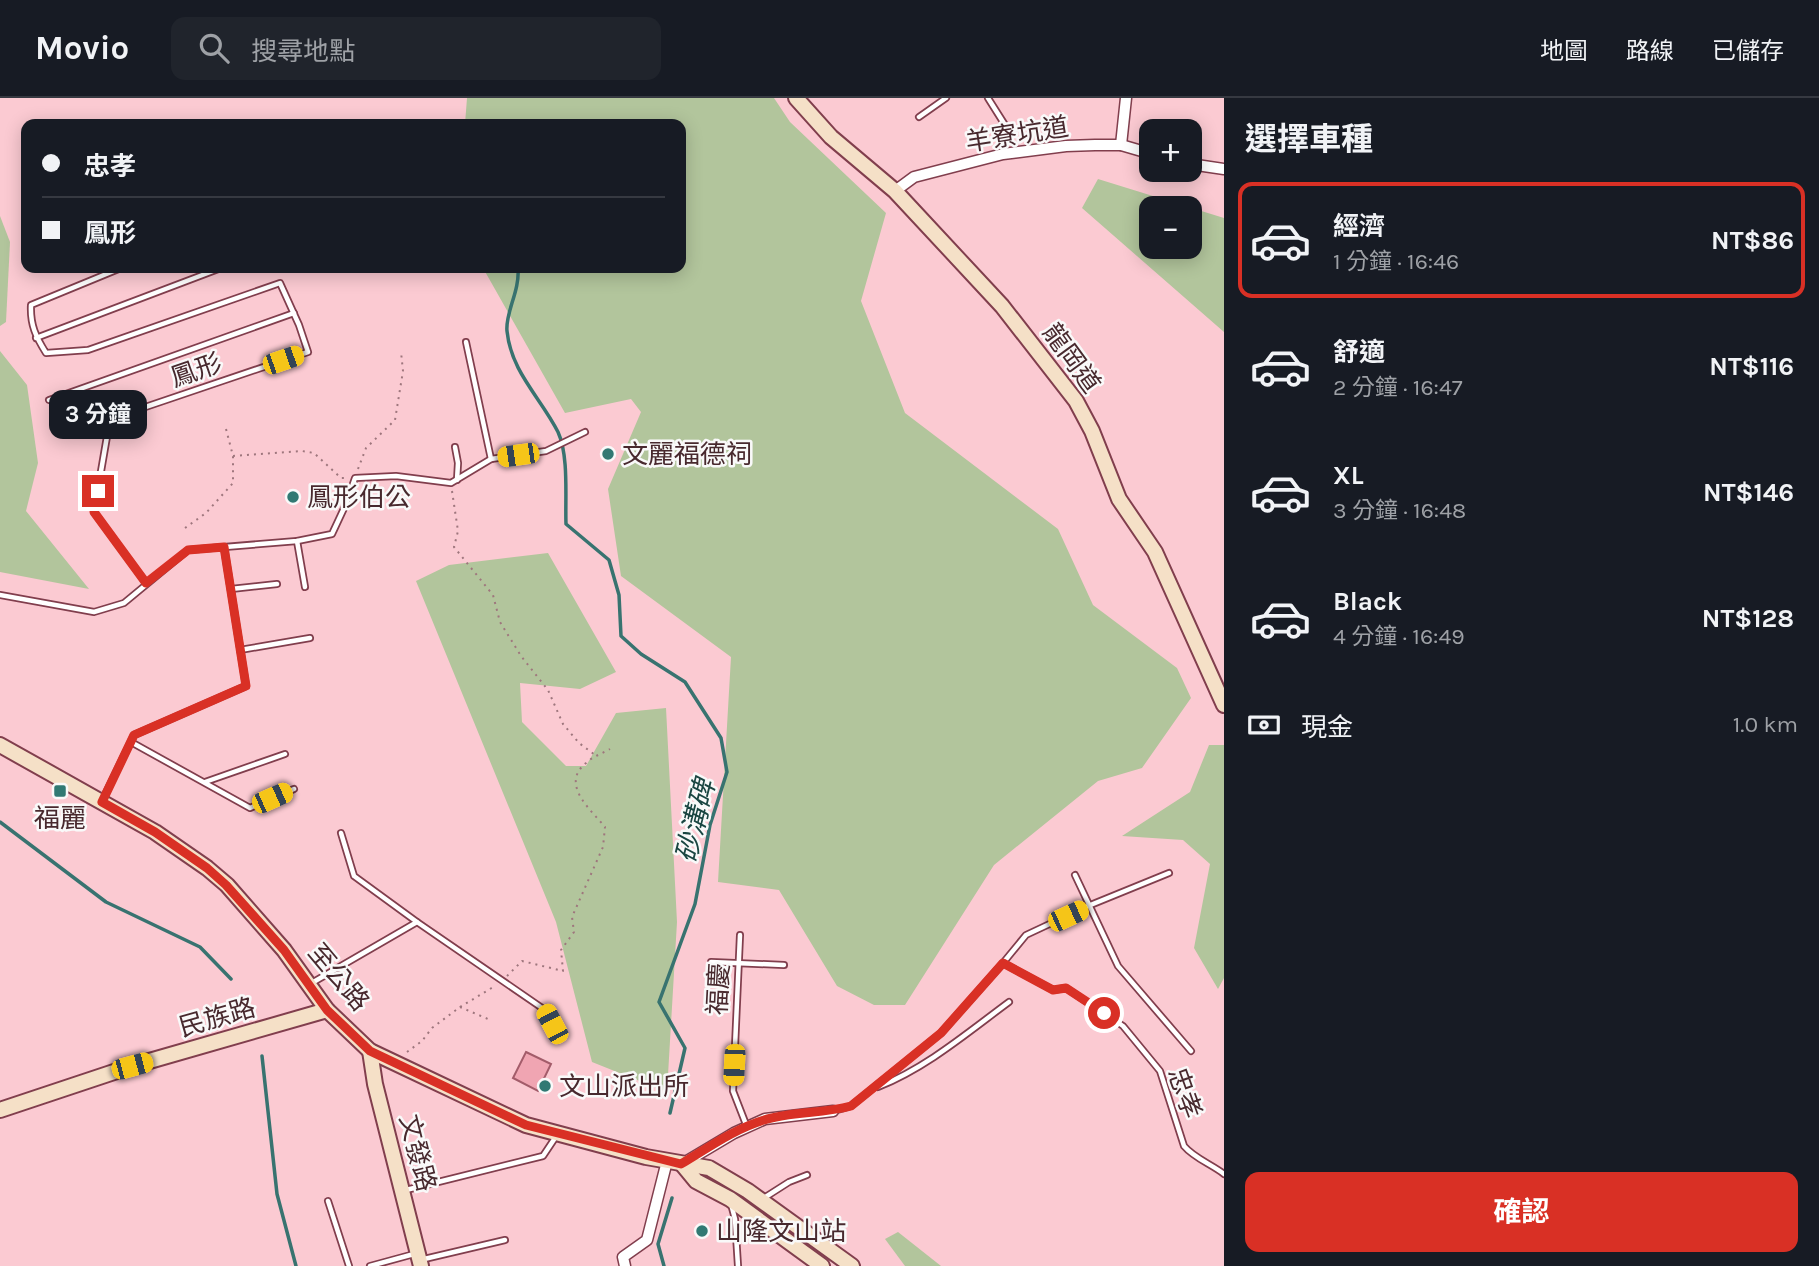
<!DOCTYPE html>
<html lang="zh-TW">
<head>
<meta charset="utf-8">
<style>
  body { margin:0; font-family:Karla,"Noto Sans TC",sans-serif; background:#20242c; color:#f1f3f6; height:100vh; display:flex; flex-direction:column; font-size:26px; white-space:nowrap }
  * { box-sizing:border-box; margin:0 }
  p { font-size:23px; color:#9ea1a6 }
  .icon { flex:none; width:38px; height:38px; fill:none; stroke:currentColor; stroke-width:2; stroke-linecap:round; stroke-linejoin:round }
  .map { position:relative; flex:1; overflow:hidden }
  .details { display:flex; flex-direction:column; background:#171b24; width:595px }
  .details>* { flex:none }
  .hud { position:absolute; left:21px; top:21px; width:665px; height:154px; border-radius:14px; box-shadow:0 4px 18px #0003; display:grid; align-content:center; height:154px; padding:0 21px; background:#171b24 }
  .fabs { position:absolute; left:1139px; top:21px; display:grid; gap:14px }
  .fabs a { display:grid; place-items:center; width:63px; height:63px; border-radius:14px; background:#171b24; box-shadow:0 4px 18px #0003; font-size:35px }
  .end { position:absolute; width:32px; height:32px; margin:-16px; border:9px solid #d93025; background:#fff; box-shadow:0 0 0 4px #fff }
  .from { border-radius:50% }
  .bubble { position:absolute; height:49px; border-radius:14px; background:#171b24; box-shadow:0 4px 18px #0003; font-size:23px; font-weight:700; line-height:49px; text-align:center }
  .car { position:absolute; width:21px; height:42px; margin:-21px -10px; border-radius:9px; box-shadow:0 0 5px 2px #0007; background:linear-gradient(#f5c518 24%,#345 0 40%,#f5c518 0 76%,#345 0 86%,#f5c518 0) }
  .hud b { display:flex; align-items:center; gap:24px; height:66px; font-size:26px }
  .hud b+b { border-top:2px solid #363941 }
  .hud i { width:18px; height:18px; background:#f1f3f6 }
  ul { padding:0; list-style:none }
  li { display:flex; align-items:center; gap:21px; height:116px; margin:0 14px 10px; padding:0 7px; border:4px solid transparent; border-radius:14px }
  li div { flex:1 }
  li b { display:block; font-size:26px }
  li em { font-style:normal; font-weight:700 }
  li.current { border-color:#d93025 }
  li>.icon { width:63px; height:63px; stroke-width:1.5 }
  h2 { padding:0 21px; font-size:32px; line-height:84px }
  .pay { display:flex; align-items:center; gap:18px; height:77px; padding:0 21px; font-size:26px }
  .pay p { margin-inline-start:auto }
  .action { display:flex; gap:14px; margin-top:auto; padding:14px 21px }
  .action a { flex:1; height:80px; border-radius:14px; background:#d93025; color:#fff; font-size:28px; font-weight:700; line-height:80px; text-align:center }
  header { display:flex; align-items:center; gap:42px; box-sizing:border-box; height:98px; padding:0 35px; background:#171b24; border-bottom:2px solid #363941 }
  header strong { font-size:33px }
  nav { display:flex; gap:38px; margin-inline-start:auto; font-size:24px }
  .search { width:490px; height:63px; background:#20242c; display:flex; align-items:center; gap:18px; box-sizing:border-box; padding:0 24px; border-radius:14px; color:#9ea1a6; font-size:26px }
  main { display:flex; flex:1; min-height:0 }
  .map>svg:first-child { display:block }
</style>
</head>
<body>
<header>
<strong>Movio</strong>
<div class="search"><svg class="icon" aria-label="search" viewBox="0 0 24 24"><circle cx="10" cy="10" r="6"/><path d="M15 15l6 6"/></svg>搜尋地點</div>
<nav><a>地圖</a><a>路線</a><a>已儲存</a></nav>
</header>
<main>
<div class="map">
<svg width="1224" height="1168" viewBox="0 0 1224 1168">
  <rect width="100%" height="100%" fill="#fbcad2"/>
  <g fill="#b2c59c" fill-rule="evenodd">
    <path d="M467,0H774L790,24L886,115L861,203L905,315L1058,431L1093,507L1177,570L1191,600L1142,670L1098,683L994,767L905,907H874L837,888L779,792L718,784L731,559L621,478L608,391L641,314L631,301L565,315L483,170H681V26H465Z"/>
    <path d="M1098,81L1224,120V234L1082,110ZM1152,110H1190V149H1152Z"/>
    <path d="M0,118L10,144L6,224L0,228Z"/>
    <path d="M0,253L27,287L38,365L26,413L89,491L0,474Z"/>
    <path d="M548,455L616,574L580,591L520,585L522,624L566,668H586L616,615L666,610L677,824L667,994L592,964L556,824L416,483L449,467Z"/>
    <path d="M1209,647H1224V880L1218,891L1194,850L1210,766L1183,742L1122,738L1190,694Z"/>
    <path d="M898,1134L941,1168H905L885,1141Z"/>
  </g>
  <g fill="none" stroke-linecap="round" stroke-linejoin="round">
    <g stroke="#387370" stroke-width="3.5">
      <path d="M518,170C520,193 505,215 507,233C511,274 541,300 558,334C569,358 565,400 566,426L609,462L619,497L621,538L641,556L685,584L721,640L727,674L710,727L695,806L659,904L685,950L670,1015"/>
      <path d="M0,724L106,804L200,849L231,881"/>
      <path d="M262,958L277,1096L296,1168"/>
      <path d="M664,1168L658,1146L672,1100"/>
    </g>
  </g>
  <path fill="#f0a5b2" stroke="#a35c6a" stroke-width="2" d="M526,954L551,966L538,993L513,980Z"/>
  <g fill="none" stroke-linecap="round" stroke-linejoin="round">
    <g stroke="#813e4d" stroke-width="8">
      <g id="lane">
        <path d="M988,0L1005,27L1003,55"/>
        <path d="M919,19L946,0"/>
        <path d="M121,170L31,207C30,227 36,239 46,255L88,252L280,185L299,227L308,254L110,321L94,414L146,485"/>
        <path d="M36,240L221,170"/>
        <path d="M466,244L491,361"/>
        <path d="M49,302L294,215"/>
        <path d="M455,349L458,365L457,382"/>
        <path d="M297,443L305,489"/>
        <path d="M231,491L277,486"/>
        <path d="M0,497L94,514L124,505L188,452L297,443L332,436L346,406L355,380L396,378L451,385L491,361L546,353L585,334"/>
        <path d="M240,552L310,540"/>
        <path d="M131,644L250,710L294,691"/>
        <path d="M205,684L285,656"/>
        <path d="M102,703L134,637L246,588L224,449"/>
        <path d="M341,735L354,778L417,824"/>
        <path d="M1075,777L1118,868L1191,953"/>
        <path d="M740,837L733,993L747,1029"/>
        <path d="M711,864L784,867"/>
        <path d="M1003,865L1026,837L1088,808L1169,775"/>
        <path d="M310,886L417,824L545,912L552,926"/>
        <path d="M878,989C926,970 967,935 1009,904"/>
        <path d="M834,1013L851,1008L941,935L1003,865L1053,892L1066,890L1123,928L1160,973L1184,1048C1194,1060 1211,1066 1224,1076"/>
        <path d="M406,1092L543,1058L557,1037"/>
        <path d="M764,1100L789,1084L807,1077"/>
        <path d="M328,1103L349,1168"/>
        <path d="M731,1106L735,1121L738,1168"/>
        <path d="M420,1162L505,1142"/>
        <path d="M370,1168L414,1156"/>
      </g>
    </g>
    <g stroke="#813e4d" stroke-width="13">
      <g id="street">
        <path d="M1121,47L1126,0"/>
        <path d="M1190,66L1224,71"/>
        <path d="M895,93L914,79L1003,56L1066,48L1095,47H1121L1152,56"/>
        <path d="M682,1066L734,1035L765,1021L833,1013"/>
        <path d="M625,1168L623,1159L647,1142L667,1063"/>
      </g>
    </g>
    <g stroke="#813e4d" stroke-width="18">
      <g id="secondary">
        <path d="M796,0L831,39L895,93L1002,208L1076,303L1092,333L1119,401L1155,454L1224,607"/>
        <path d="M0,647L155,734L207,770L227,787L284,852L327,912L370,953L526,1027L646,1059L709,1070L748,1093L852,1168"/>
        <path d="M370,953L375,986L421,1168"/>
        <path d="M0,1012L132,968L327,912"/>
        <path d="M682,1066L696,1083L730,1101L822,1168"/>
      </g>
    </g>
    <g stroke="#9e767d" stroke-width="2" stroke-dasharray="2 5" stroke-linecap="butt">
      <path d="M233,358L302,353L314,355L341,380H344"/>
      <path d="M358,371L366,350L395,322L403,273L401,254"/>
      <path d="M452,393L458,433L454,449L493,497L500,524L521,558L548,592L563,626L579,645L595,657"/>
      <path d="M185,430L206,415L233,385V358L226,331"/>
      <path d="M507,878L522,863L563,873L561,852L574,834L572,819L603,749L605,729C590,711 560,686 586,665C592,659 603,655 610,651"/>
      <path d="M460,909L495,888"/>
      <path d="M407,954L422,943L432,930L460,909L488,921"/>
    </g>
    <use href="#lane" stroke="#fff" stroke-width="4.5"/>
    <use href="#street" stroke="#fff" stroke-width="10"/>
    <use href="#secondary" stroke="#f5e0c7" stroke-width="14"/>
  </g>
  <g fill="none" stroke-linecap="round" stroke-linejoin="round">
    <path stroke="#d93025" stroke-width="9" d="M98,393L94,414L146,485L188,452L224,449L246,588L134,637L102,704L155,734L207,770L226,787L284,852L327,912L370,953L526,1027L681,1066C708,1050 734,1031 764,1022C791,1013 822,1016 851,1008L941,935L1003,865L1053,892L1066,890L1104,915"/>
  </g>
  <g fill="#317973" stroke="#f9f9f9" stroke-width="2.5">
    <circle cx="608" cy="356" r="7"/>
    <circle cx="293" cy="399" r="7"/>
    <rect x="53" y="686" width="14" height="14" rx="3.5"/>
    <circle cx="545" cy="988" r="7"/>
    <circle cx="702" cy="1133" r="7"/>
  </g>
  <g text-anchor="middle" stroke-width="5" stroke-linejoin="round" paint-order="stroke">
    <g font-size="26" fill="#48292e" stroke="#f9f9f9">
      <text transform="translate(1017 36) rotate(-9)" y="9">羊寮坑道</text>
      <text transform="translate(1072 260) rotate(54)" y="9">龍岡道</text>
      <text transform="translate(196 272) rotate(-19)" y="9">鳳形</text>
      <text transform="translate(339 879) rotate(50)" y="9">至公路</text>
      <text transform="translate(718 891) rotate(-87)" y="9">福慶</text>
      <text transform="translate(217 919) rotate(-16)" y="9">民族路</text>
      <text transform="translate(1185 995) rotate(70)" y="9">忠孝</text>
      <text transform="translate(418 1055) rotate(76)" y="9">文發路</text>
    </g>
    <g font-size="26" fill="#48292e" stroke="#f9f9f9" text-anchor="start">
      <text x="622" y="365">文麗福德祠</text>
      <text x="307" y="408">鳳形伯公</text>
      <text x="60" y="729" text-anchor="middle">福麗</text>
      <text x="559" y="997">文山派出所</text>
      <text x="716" y="1142">山隆文山站</text>
    </g>
    <g font-size="28" font-style="italic" fill="#1b4642" stroke="#f9f9f9">
      <text transform="translate(695 723) rotate(-76)" y="10">砂溝碑</text>
    </g>
  </g>
</svg>
<div class="fabs">
<a>+</a>
<a>−</a>
</div>
<i class="end from" style="left:1104px;top:915px"></i>
<i class="end" style="left:98px;top:393px"></i>
<div class="bubble" style="left:49px;top:292px;width:98px">3 分鐘</div>
<i class="car" style="left:283px;top:262px;rotate:71deg"></i>
<i class="car" style="left:518px;top:357px;rotate:262deg"></i>
<i class="car" style="left:272px;top:700px;rotate:66deg"></i>
<i class="car" style="left:1068px;top:818px;rotate:65deg"></i>
<i class="car" style="left:552px;top:926px;rotate:332deg"></i>
<i class="car" style="left:734px;top:967px;rotate:183deg"></i>
<i class="car" style="left:132px;top:968px;rotate:75deg"></i>
<div class="hud">
<b><i class="from"></i>忠孝</b>
<b><i></i>鳳形</b>
</div>
</div>
<section class="details">
<h2>選擇車種</h2>
<ul>
<li class="current"><svg class="icon" aria-label="car" viewBox="0 0 24 24"><path d="M5 17H2v-5l4-1 3-4h7l3 4 3 1v5h-3M9 17h6M6 11h13"/><circle cx="7" cy="17" r="2"/><circle cx="17" cy="17" r="2"/></svg><div><b>經濟</b><p>1 分鐘 · 16:46</p></div><em>NT$86</em></li>
<li><svg class="icon" aria-label="car" viewBox="0 0 24 24"><path d="M5 17H2v-5l4-1 3-4h7l3 4 3 1v5h-3M9 17h6M6 11h13"/><circle cx="7" cy="17" r="2"/><circle cx="17" cy="17" r="2"/></svg><div><b>舒適</b><p>2 分鐘 · 16:47</p></div><em>NT$116</em></li>
<li><svg class="icon" aria-label="car" viewBox="0 0 24 24"><path d="M5 17H2v-5l4-1 3-4h7l3 4 3 1v5h-3M9 17h6M6 11h13"/><circle cx="7" cy="17" r="2"/><circle cx="17" cy="17" r="2"/></svg><div><b>XL</b><p>3 分鐘 · 16:48</p></div><em>NT$146</em></li>
<li><svg class="icon" aria-label="car" viewBox="0 0 24 24"><path d="M5 17H2v-5l4-1 3-4h7l3 4 3 1v5h-3M9 17h6M6 11h13"/><circle cx="7" cy="17" r="2"/><circle cx="17" cy="17" r="2"/></svg><div><b>Black</b><p>4 分鐘 · 16:49</p></div><em>NT$128</em></li>
</ul>
<div class="pay"><svg class="icon" aria-label="cash" viewBox="0 0 24 24"><path d="M3 7h18v10H3z"/><circle cx="12" cy="12" r="2"/></svg>現金<p>1.0 km</p></div>
<div class="action"><a>確認</a></div>
</section>
</main>
</body>
</html>
